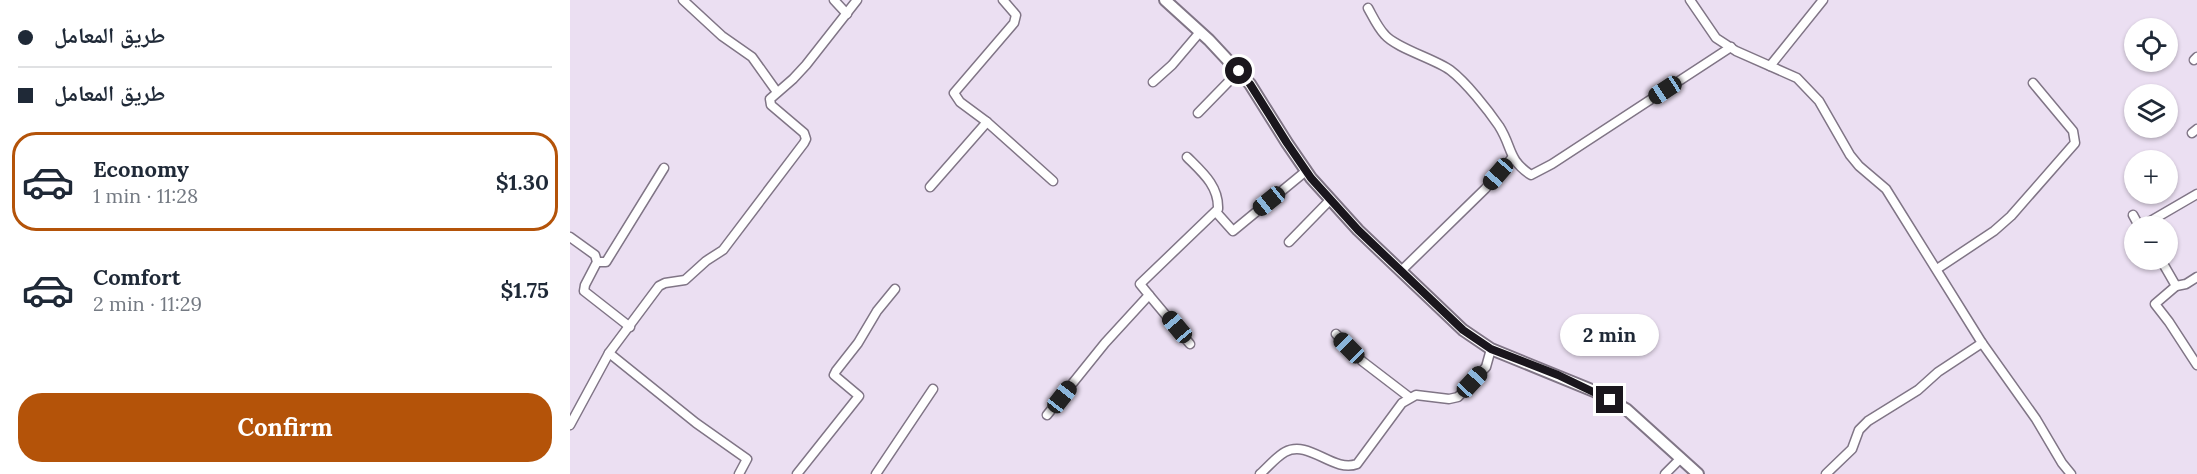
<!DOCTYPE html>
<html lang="en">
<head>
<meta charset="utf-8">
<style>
  body { margin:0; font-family:Lora,"Noto Naskh Arabic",serif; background:#f6f6f7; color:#1f2937; height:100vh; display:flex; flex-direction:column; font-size:22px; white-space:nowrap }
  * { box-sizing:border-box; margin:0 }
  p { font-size:20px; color:#747a83 }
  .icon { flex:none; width:33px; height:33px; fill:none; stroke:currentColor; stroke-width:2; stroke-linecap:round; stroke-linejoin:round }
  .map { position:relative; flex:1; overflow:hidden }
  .sheet { display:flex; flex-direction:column; background:#fff; width:570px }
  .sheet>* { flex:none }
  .banner { display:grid; align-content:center; height:132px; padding:0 18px; background:#fff }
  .controls { position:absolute; left:1554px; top:18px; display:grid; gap:12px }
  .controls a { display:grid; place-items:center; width:54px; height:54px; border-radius:50%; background:#fff; box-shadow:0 2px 4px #0004; font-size:30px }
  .end { position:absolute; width:27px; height:27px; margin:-14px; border:8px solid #1a161d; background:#fff; box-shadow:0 0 0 3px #fff }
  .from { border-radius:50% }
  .bubble { position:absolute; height:42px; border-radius:21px; background:#fff; box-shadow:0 2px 4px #0004; font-size:20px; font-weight:700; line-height:42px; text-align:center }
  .car { position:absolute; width:18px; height:36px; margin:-18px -9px; border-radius:8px; box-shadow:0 0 4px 2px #0007; background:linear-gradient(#222 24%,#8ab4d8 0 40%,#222 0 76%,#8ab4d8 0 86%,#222 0) }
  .banner b { display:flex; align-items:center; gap:21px; height:57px; font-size:22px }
  .banner b+b { border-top:2px solid #e0e1e3 }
  .banner i { width:15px; height:15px; background:#1f2937 }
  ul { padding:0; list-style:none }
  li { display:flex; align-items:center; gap:18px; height:99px; margin:0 12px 9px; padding:0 6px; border:3px solid transparent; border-radius:24px }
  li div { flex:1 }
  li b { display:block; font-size:22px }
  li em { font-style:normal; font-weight:700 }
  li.current { border-color:#b45309 }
  li>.icon { width:54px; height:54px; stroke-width:1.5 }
  .button { display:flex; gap:12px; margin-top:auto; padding:12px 18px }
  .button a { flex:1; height:69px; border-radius:24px; background:#b45309; color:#fff; font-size:24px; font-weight:700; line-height:69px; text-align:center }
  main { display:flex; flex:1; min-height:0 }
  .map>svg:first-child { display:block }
</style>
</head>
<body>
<main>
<section class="sheet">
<div class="banner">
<b><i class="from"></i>طريق المعامل</b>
<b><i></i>طريق المعامل</b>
</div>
<ul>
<li class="current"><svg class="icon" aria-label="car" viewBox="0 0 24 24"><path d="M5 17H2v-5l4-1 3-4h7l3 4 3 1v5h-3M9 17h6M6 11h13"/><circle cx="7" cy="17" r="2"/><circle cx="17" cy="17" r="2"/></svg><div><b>Economy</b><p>1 min · 11:28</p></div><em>$1.30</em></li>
<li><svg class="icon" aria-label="car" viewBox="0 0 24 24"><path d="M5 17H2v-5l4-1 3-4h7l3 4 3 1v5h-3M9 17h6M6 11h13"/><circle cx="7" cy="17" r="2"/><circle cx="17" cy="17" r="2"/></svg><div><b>Comfort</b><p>2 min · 11:29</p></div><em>$1.75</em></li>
</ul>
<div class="button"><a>Confirm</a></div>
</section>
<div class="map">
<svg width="1627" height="474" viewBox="0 0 1627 474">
  <rect width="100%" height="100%" fill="#ebdff2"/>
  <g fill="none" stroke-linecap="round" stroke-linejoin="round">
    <g stroke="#807586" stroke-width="11">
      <g id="minor">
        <path d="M113,0L152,36L182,57L207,92"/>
        <path d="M264,0L277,14"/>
        <path d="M1120,0L1146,38L1166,51L1227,78L1249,101L1280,155L1289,166L1316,189L1412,343L1466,419L1492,463L1501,474"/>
        <path d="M798,8C803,17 808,28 815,35C826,48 865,59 880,70C896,82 918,110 929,126C943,148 937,159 961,175L982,164L1161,47"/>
        <path d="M1624,60L1627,57"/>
        <path d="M1200,66L1253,0"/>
        <path d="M583,82L602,65L630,32"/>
        <path d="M628,113L669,71"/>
        <path d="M417,122L483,181"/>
        <path d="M1622,133L1627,129"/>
        <path d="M360,187L417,122L390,102L384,93L444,23L446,15L433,0"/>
        <path d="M646,212L663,231L736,171"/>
        <path d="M1563,215L1569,226"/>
        <path d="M1572,226L1627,194"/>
        <path d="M0,237L25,255L27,262L15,285L14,291L60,327"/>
        <path d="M719,242L761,199"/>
        <path d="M1591,260L1606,286L1585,304L1599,322L1627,365"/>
        <path d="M27,262H36L94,168"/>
        <path d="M1367,269L1424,231L1441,216L1505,143L1503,131L1463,83"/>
        <path d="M831,271L915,189L942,158"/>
        <path d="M1606,286L1616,284L1627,277"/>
        <path d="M579,295L620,344"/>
        <path d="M766,334L792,361L839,397"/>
        <path d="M39,353L126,423L177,459L169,474"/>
        <path d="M477,415L535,343L579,295L570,284L648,209C649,186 632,172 617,157"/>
        <path d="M0,425L39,353L89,286L95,283L115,280L136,261L153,250L234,143L236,139L234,133L201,105L200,99L223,79L236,65L287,0"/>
        <path d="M227,474L289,396L264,375L266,371L288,343L307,311L325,289"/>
        <path d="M306,474L363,389"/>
        <path d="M690,474C698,467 706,457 715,452C739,439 763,473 787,464L832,403L846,395L879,399L888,397L916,367L921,349"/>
        <path d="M1095,474L1111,458"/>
        <path d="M1256,474L1282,449L1289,430L1298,421L1348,390L1368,372L1412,343"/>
      </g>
    </g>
    <g stroke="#807586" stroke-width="14">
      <path id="major" d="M595,0L639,40L680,84L717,143L741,178L788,230L893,330L921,349L1024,391L1056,409L1128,474"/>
    </g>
    <use href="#minor" stroke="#fff" stroke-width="8"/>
    <use href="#major" stroke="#fff" stroke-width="10"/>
  </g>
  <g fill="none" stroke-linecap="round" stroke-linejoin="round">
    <path stroke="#1a161d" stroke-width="8" d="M669,71L680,84L717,143L741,178L788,230L893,330L921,349L988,375L1040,400"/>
  </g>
</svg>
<div class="controls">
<a><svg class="icon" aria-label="locate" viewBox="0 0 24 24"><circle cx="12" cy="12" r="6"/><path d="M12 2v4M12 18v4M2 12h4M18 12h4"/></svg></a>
<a><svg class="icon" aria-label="layers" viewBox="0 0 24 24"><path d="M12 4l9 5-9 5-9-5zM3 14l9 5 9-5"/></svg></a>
<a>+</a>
<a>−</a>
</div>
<i class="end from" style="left:669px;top:71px"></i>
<i class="end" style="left:1040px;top:400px"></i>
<div class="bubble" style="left:990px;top:314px;width:99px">2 min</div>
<i class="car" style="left:1095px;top:90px;rotate:237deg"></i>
<i class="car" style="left:928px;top:174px;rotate:221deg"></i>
<i class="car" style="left:699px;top:201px;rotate:231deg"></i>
<i class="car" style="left:607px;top:327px;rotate:320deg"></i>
<i class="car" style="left:779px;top:348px;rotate:315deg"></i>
<i class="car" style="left:902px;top:382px;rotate:43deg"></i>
<i class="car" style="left:492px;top:397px;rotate:38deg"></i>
</div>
</main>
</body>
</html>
